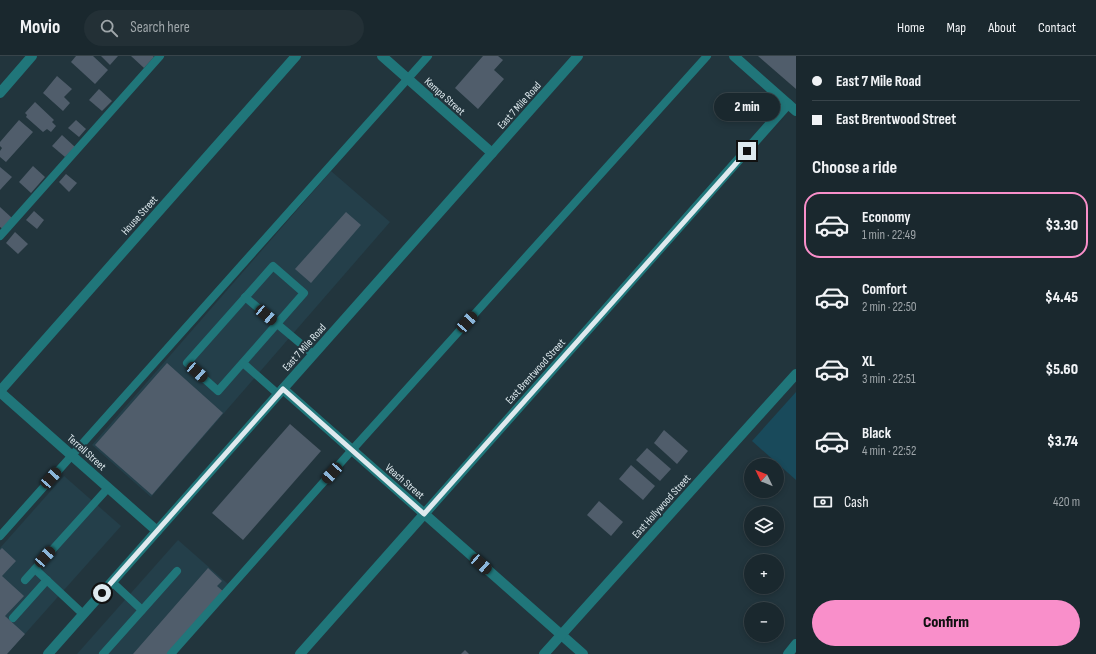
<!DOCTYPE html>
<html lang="en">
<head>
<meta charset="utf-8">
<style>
  body { margin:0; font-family:"Sofia Sans Condensed",sans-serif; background:#233036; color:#f1f3f6; height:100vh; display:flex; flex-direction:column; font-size:15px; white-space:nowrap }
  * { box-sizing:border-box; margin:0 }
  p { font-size:13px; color:#9fa6aa }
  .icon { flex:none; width:22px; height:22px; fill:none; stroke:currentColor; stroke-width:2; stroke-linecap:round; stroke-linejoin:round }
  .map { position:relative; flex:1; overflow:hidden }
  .details { display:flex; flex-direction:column; background:#1a282e; width:300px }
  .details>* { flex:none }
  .hud { display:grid; align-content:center; height:88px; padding:0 16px; background:#1a282e }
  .needle { width:26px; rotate:313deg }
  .fabs { position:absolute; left:744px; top:402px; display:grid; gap:8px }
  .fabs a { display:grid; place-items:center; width:40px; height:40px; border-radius:50%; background:#1a282e; box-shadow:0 2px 6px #0003,0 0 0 1px #38444a; font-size:20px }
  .end { position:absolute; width:18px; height:18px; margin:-9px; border:5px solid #dee9ee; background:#111; box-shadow:0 0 0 2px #111 }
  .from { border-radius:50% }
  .bubble { position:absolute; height:28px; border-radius:14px; background:#1a282e; box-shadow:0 2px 6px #0003,0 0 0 1px #38444a; font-size:13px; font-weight:800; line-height:28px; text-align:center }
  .car { position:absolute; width:12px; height:24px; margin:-12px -6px; border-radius:5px; box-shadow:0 0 3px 1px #0007; background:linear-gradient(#222 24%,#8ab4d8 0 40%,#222 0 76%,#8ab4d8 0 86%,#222 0) }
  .hud b { display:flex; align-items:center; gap:14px; height:38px; font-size:15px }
  .hud b+b { border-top:1px solid #38444a }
  .hud i { width:10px; height:10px; background:#f1f3f6 }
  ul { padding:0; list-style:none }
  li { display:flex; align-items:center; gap:12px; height:66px; margin:0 8px 6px; padding:0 8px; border:2px solid transparent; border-radius:16px }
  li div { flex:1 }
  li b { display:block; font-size:15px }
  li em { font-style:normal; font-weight:800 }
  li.selected { border-color:#f98fca }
  li>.icon { width:36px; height:36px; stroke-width:1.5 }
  h2 { padding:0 16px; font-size:18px; line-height:48px }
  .pay { display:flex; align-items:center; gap:10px; height:44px; padding:0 16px; font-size:15px }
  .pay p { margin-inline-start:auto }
  .button { display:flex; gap:8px; margin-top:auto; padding:8px 16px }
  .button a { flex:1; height:46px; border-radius:24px; background:#f98fca; color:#111; font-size:16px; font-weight:800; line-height:46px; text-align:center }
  header { display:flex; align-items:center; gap:24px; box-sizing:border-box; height:56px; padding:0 20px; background:#1a282e; border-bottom:1px solid #38444a }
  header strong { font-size:19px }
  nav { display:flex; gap:22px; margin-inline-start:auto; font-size:14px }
  .search { width:280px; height:36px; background:#233036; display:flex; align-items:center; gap:10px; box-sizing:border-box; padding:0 14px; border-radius:22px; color:#9fa6aa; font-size:15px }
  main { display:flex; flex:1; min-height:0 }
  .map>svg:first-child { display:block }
</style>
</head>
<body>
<header>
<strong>Movio</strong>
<div class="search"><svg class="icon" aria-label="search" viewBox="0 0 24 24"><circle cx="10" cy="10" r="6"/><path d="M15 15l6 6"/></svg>Search here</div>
<nav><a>Home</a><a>Map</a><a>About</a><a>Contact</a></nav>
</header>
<main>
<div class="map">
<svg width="796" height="598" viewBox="0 0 796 598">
  <rect width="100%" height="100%" fill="#22353d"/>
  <g fill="#243f4a">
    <path d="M331,115L390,166L151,441L92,389Z"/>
    <path d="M64,420L121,470L7,598H0V492Z"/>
    <path d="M178,484L228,528L167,598H77Z"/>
  </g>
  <path fill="#194a5b" d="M796,336V424L752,385Z"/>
  <g fill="#505d6b">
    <path d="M76,0H93L108,14L95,28L71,6Z"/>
    <path d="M101,0H118L110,9Z"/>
    <path d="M131,0H153L154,1L144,12Z"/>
    <path d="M483,0H498L503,4L494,14L504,23L478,53L455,32Z"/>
    <path d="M758,0H796V33Z"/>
    <path d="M57,20L72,33L64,41L70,47L63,55L43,37Z"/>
    <path d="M99,33L112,45L102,55L89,44Z"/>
    <path d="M35,46L54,64L52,66L56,70L51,76L47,73L43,76L26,61L27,59L25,57Z"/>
    <path d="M19,64L33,76L6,106L0,101V95L2,92L0,90V86Z"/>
    <path d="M76,64L86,73L79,81L68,72Z"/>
    <path d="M62,79L75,91L65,101L52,90Z"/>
    <path d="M33,110L45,121L31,137L19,126Z"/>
    <path d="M0,111L12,121L0,134Z"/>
    <path d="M66,118L77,127L69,136L59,126Z"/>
    <path d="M0,151L12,162L3,173L0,171Z"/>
    <path d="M34,155L44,164L37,173L26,164Z"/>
    <path d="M346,156L361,169L311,227L295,213Z"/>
    <path d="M15,176L28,188L18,198L6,187Z"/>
    <path d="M167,307L223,357L152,439L95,389Z"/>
    <path d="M290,368L321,395L243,484L212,457Z"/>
    <path d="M664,374L688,395L677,408L654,387Z"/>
    <path d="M647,392L671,413L660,425L636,404Z"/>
    <path d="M631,409L655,430L643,444L619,423Z"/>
    <path d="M599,445L623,466L611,480L587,459Z"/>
    <path d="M2,492L16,505L2,520L24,540L5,560L25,578L7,598H0V494Z"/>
    <path d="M208,512L222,525L217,530L224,536L169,598H133Z"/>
    <path d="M465,594L469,598H461Z"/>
  </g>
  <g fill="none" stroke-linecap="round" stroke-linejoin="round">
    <g stroke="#20767a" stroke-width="8">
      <path d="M0,180L160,0"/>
      <path d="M273,210L304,237L218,335L187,307Z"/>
      <path d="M245,241L313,298"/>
      <path d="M243,307L278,338"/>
      <path d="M0,480L428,0"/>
      <path d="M35,513L83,558"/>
      <path d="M25,524L108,432"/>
      <path d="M112,526L142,554"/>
      <path d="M13,562L47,524"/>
      <path d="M103,598L177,515"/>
      <path d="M171,598L352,394L707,0"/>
    </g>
    <g stroke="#20767a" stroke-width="10">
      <path d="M382,0L492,97"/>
      <path d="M734,0L796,55"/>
      <path d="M0,37L32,0"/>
      <path d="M283,333L583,598"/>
      <path d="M0,335L296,0"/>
      <path d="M0,336L157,475"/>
      <path d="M300,598L788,48"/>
      <path d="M544,598L796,318"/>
      <path d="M788,598L796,588"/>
    </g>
    <path stroke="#20767a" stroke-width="10" d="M48,598L578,0"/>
  </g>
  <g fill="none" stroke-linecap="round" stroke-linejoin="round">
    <path stroke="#dee9ee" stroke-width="5" d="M102,537L283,333L424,458L747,95"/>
  </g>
  <g text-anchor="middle" stroke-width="4" stroke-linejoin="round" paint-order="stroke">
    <g font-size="11" fill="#dee9ee" stroke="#22353d">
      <text transform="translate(445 40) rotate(42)" y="4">Kempa Street</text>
      <text transform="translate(519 49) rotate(-48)" y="4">East 7 Mile Road</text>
      <text transform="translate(139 159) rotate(-48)" y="4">House Street</text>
      <text transform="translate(304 291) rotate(-48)" y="4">East 7 Mile Road</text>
      <text transform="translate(535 315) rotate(-48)" y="4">East Brentwood Street</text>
      <text transform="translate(87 396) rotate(42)" y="4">Terrell Street</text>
      <text transform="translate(405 425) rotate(41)" y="4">Veach Street</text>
      <text transform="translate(661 450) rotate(-48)" y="4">East Hollywood Street</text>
    </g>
  </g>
</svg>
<div class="fabs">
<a><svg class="needle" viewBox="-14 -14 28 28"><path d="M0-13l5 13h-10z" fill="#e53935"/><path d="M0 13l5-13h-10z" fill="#9fa6aa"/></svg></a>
<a><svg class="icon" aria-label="layers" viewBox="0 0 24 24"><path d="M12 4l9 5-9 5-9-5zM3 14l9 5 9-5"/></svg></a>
<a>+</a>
<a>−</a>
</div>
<i class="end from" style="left:102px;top:537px"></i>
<i class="end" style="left:747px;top:95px"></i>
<div class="bubble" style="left:714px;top:37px;width:66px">2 min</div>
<i class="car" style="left:266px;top:259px;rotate:130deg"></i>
<i class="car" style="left:467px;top:266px;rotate:42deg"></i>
<i class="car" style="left:197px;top:316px;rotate:131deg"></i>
<i class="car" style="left:332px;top:417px;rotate:222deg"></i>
<i class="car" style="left:51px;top:422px;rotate:42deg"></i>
<i class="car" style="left:45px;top:501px;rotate:42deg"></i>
<i class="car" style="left:481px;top:508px;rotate:131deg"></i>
</div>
<section class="details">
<div class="hud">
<b><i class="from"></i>East 7 Mile Road</b>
<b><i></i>East Brentwood Street</b>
</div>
<h2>Choose a ride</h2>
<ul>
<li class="selected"><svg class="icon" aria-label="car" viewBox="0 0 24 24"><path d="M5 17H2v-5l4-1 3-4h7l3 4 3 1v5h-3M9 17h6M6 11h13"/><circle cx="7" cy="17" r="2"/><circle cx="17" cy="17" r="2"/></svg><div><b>Economy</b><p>1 min · 22:49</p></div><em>$3.30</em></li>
<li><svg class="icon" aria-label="car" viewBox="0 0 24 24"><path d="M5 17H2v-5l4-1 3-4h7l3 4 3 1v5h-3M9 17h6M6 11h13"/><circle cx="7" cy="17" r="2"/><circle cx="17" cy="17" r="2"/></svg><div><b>Comfort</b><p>2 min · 22:50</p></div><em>$4.45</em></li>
<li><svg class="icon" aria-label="car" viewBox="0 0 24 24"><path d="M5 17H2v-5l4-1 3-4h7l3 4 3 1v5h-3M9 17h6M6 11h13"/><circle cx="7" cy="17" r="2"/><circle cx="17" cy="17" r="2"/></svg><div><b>XL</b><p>3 min · 22:51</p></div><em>$5.60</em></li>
<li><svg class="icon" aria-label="car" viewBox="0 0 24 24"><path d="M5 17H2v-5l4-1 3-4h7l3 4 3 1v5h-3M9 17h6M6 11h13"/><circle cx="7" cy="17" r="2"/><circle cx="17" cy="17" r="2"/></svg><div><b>Black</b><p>4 min · 22:52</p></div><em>$3.74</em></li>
</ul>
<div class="pay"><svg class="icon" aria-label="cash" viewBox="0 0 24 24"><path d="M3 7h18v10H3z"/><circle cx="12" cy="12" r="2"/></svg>Cash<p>420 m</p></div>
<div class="button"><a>Confirm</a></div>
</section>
</main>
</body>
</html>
